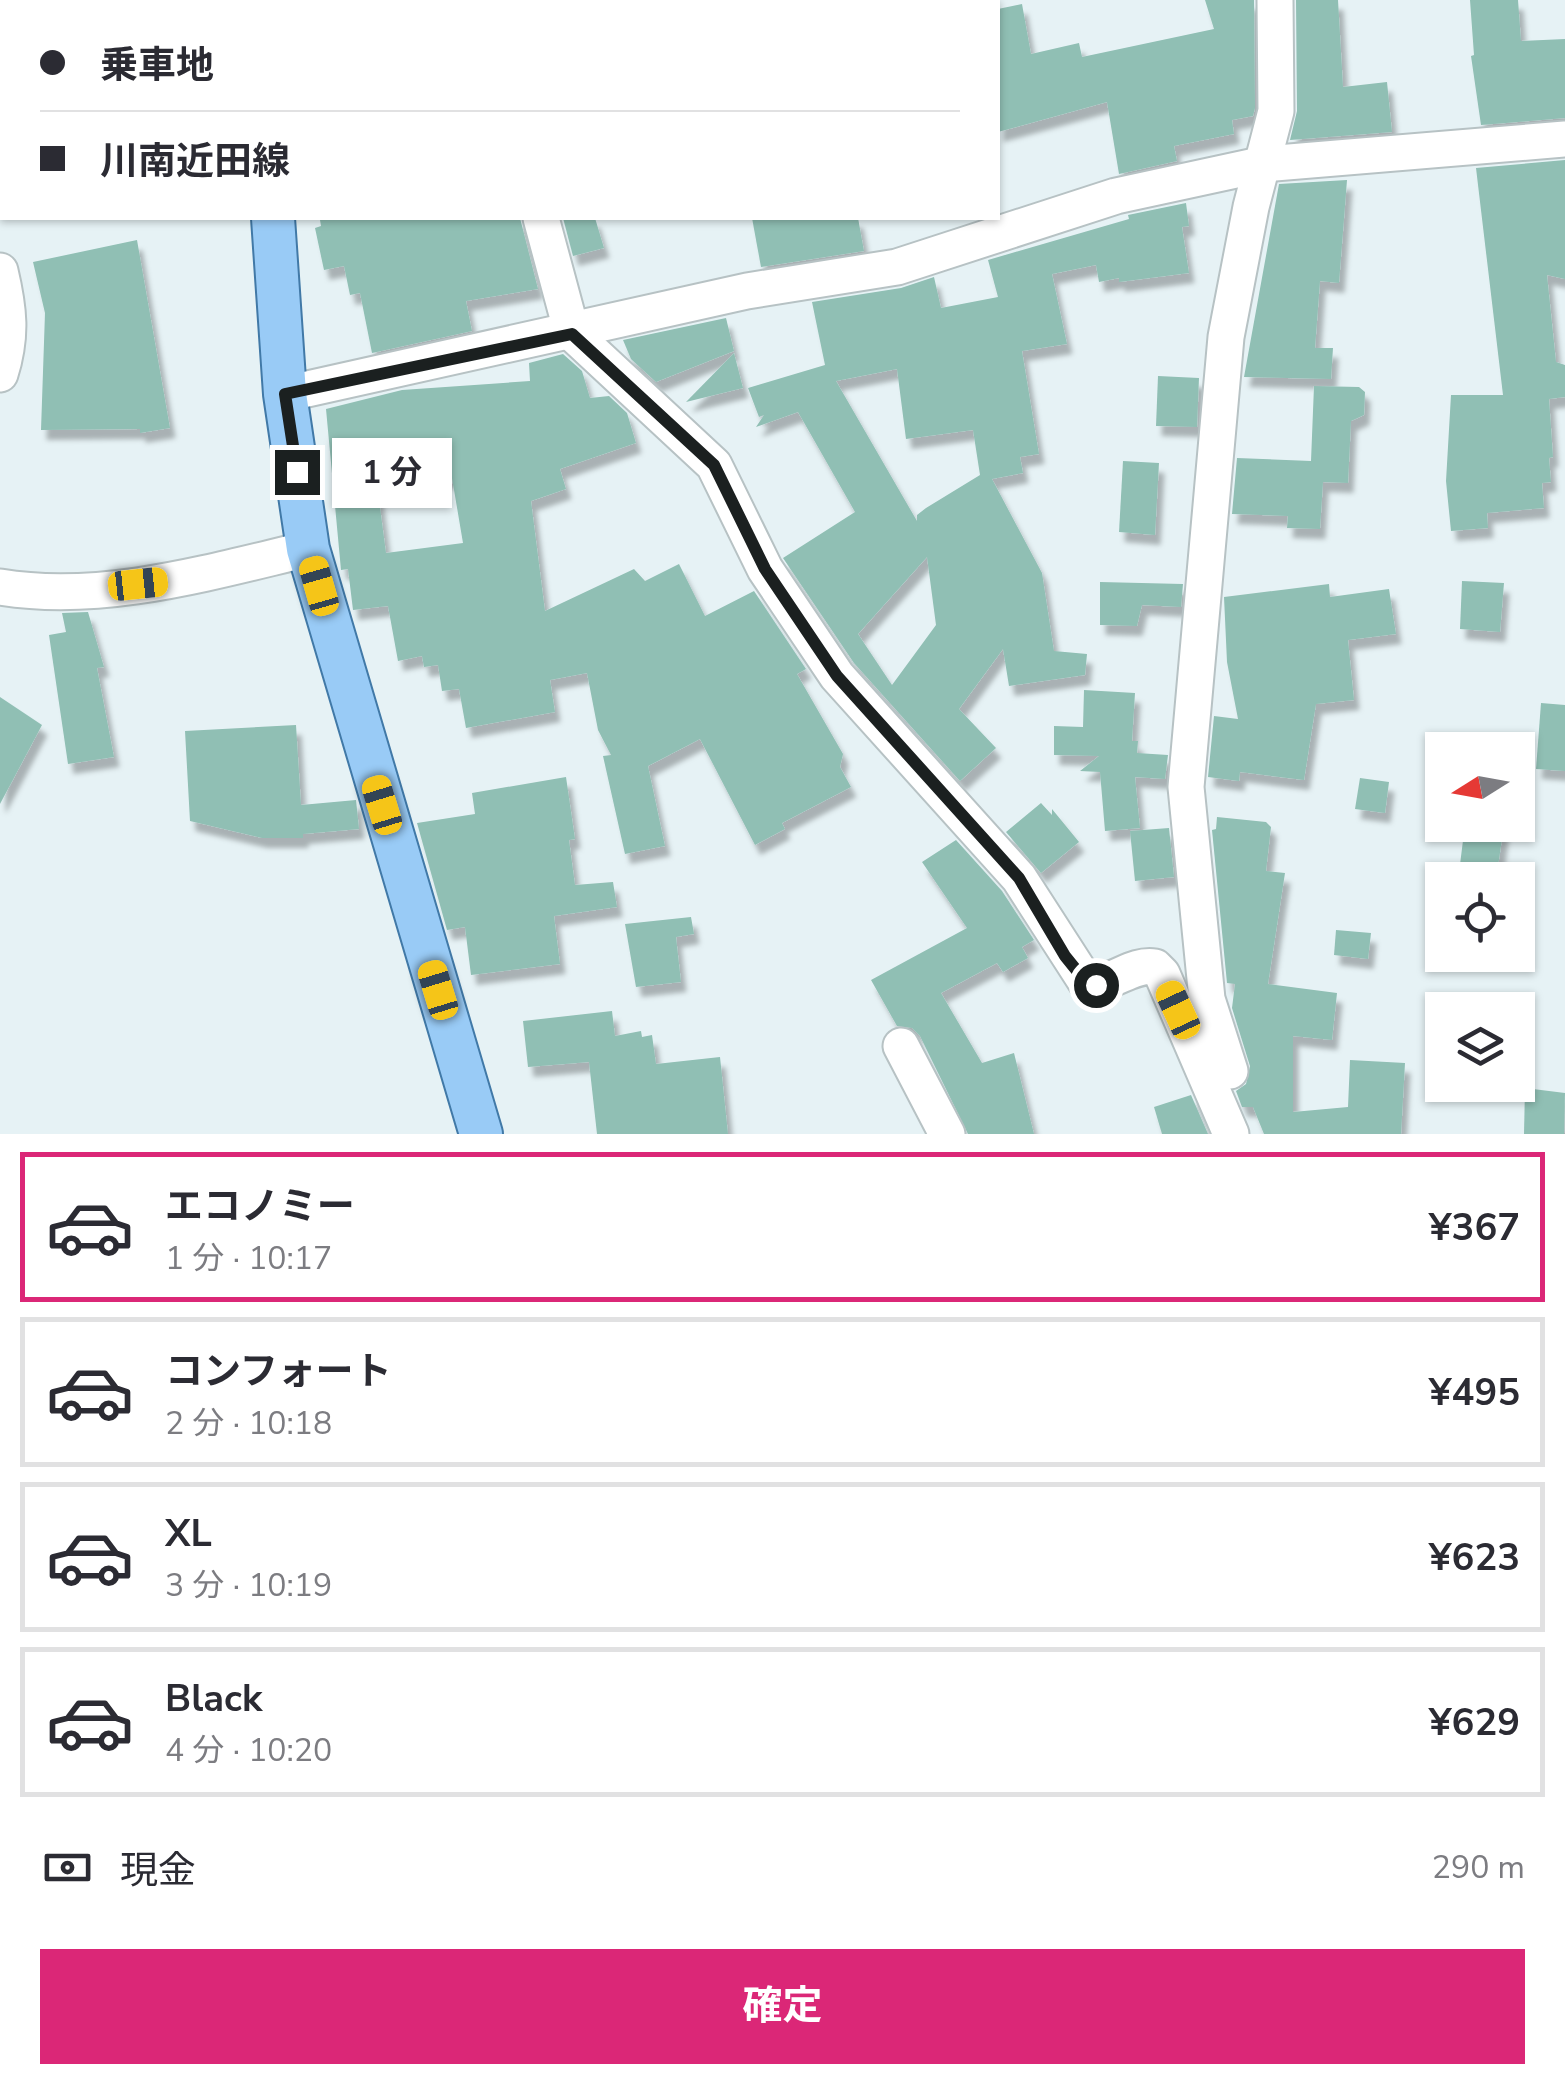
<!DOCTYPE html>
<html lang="ja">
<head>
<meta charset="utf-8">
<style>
  body { margin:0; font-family:"Nunito Sans","Noto Sans JP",sans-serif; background:#f7f7f7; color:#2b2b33; height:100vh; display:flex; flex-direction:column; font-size:38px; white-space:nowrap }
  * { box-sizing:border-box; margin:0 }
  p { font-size:32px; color:#7c7c81 }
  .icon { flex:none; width:55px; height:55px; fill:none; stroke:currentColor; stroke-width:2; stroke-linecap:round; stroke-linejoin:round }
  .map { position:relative; height:1134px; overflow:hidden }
  .sheet { display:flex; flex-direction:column; background:#fff; flex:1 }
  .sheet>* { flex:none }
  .top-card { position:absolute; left:0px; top:0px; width:1000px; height:220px; box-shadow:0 2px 8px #0004; display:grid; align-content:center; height:220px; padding:0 40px; background:#fff }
  .needle { width:65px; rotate:259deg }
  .fabs { position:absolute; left:1425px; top:732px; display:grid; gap:20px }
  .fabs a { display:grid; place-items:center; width:110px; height:110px; border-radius:0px; background:#fff; box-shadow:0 2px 8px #0004; font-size:50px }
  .end { position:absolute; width:45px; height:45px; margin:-22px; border:12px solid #1b2020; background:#fff; box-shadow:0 0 0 5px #fff }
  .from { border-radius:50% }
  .bubble { position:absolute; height:70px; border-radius:0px; background:#fff; box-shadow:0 2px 8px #0004; font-size:32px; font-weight:700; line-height:70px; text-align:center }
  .car { position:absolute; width:30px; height:60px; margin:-30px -15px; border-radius:12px; box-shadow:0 0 8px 2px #0007; background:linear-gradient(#f5c518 24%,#345 0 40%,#f5c518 0 76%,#345 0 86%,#f5c518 0) }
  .top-card b { display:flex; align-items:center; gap:35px; height:95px; font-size:38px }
  .top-card b+b { border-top:2px solid #e1e1e2 }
  .top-card i { width:25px; height:25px; background:#2b2b33 }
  ul { padding:18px 0 0; list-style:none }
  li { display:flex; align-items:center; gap:30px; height:150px; margin:0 20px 15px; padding:0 20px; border:5px solid #e1e1e2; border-radius:0px }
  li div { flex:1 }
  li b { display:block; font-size:38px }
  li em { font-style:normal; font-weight:700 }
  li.active { border-color:#db2777 }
  li>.icon { width:90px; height:90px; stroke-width:1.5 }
  .pay { display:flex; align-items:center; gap:25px; height:110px; padding:0 40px; font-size:38px }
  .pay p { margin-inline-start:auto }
  .action { display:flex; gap:20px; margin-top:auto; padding:20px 40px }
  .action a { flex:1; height:115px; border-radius:0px; background:#db2777; color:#fff; font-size:40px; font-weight:700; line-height:115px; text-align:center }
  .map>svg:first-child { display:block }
</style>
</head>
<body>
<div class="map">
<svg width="1565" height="1134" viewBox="0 0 1565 1134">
  <defs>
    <filter id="shadow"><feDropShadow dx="5.5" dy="10" stdDeviation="2.5" flood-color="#0004"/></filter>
  </defs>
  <rect width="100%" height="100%" fill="#e6f2f5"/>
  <g fill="#90bfb4" fill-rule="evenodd" filter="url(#shadow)">
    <path d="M1205,0H1254L1255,108L1253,116L1232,120L1234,134L1174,146L1177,161L1119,174L1107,102L998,132V9L1022,4L1031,54L1079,43L1082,57L1214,29Z"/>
    <path d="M1296,0H1338L1343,87L1387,82L1392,132L1290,140L1297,111Z"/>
    <path d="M1470,0H1518L1521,41L1565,39V118L1481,125L1471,56L1474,55Z"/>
    <path d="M1565,160V279L1547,275L1556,362L1565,365V397L1549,399L1553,457L1549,458L1551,482L1542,483L1544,508L1487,513L1488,528L1451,531L1446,481L1451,395H1503L1476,168Z"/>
    <path d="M1347,180L1339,283L1320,281L1315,348H1333L1331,379L1244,377L1279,184Z"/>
    <path d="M1186,203L1189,226L1182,227L1189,273L1119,282V278L1099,282L1096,265L1052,274L1067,344L1022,351L1039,454L1020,457L1023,473L992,479L1042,573L1054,651L1087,654L1085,675L1009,686L1003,649L959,709L996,748L960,781L854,663L783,558L855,512L798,412L756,427L764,415L759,417L748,388L825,365L812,302L901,288L934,277L941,308L998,297L988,260L1129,219L1128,215ZM897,369L906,439L973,430L980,475L926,508L917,515V521L836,381ZM927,557L936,625L892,685L858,634Z"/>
    <path d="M332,218H520L538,289L466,301L472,331L372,353L360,293L350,295L344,266L324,270L315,228L321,226L320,220Z"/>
    <path d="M563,218H595L604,248L573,256Z"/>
    <path d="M752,218H858L864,251L761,267Z"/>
    <path d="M137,240L170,428L140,433V429L41,430L45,313L33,262Z"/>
    <path d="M726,318L734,351L656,382L631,359L623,340Z"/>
    <path d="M734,353L743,388L686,402Z"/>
    <path d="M563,354L582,371L590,398L609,396L627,413L636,443L560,469L566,489L531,501L545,611L634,569L645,581L679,564L705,616L754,591L806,669L797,674L843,754L840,767L851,787L782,823L785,829L755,845L700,739L648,766L665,846L625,854L603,756L611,755L598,730L587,673L550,680L555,712L466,728L459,689L442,691L438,665L424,667L422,656L398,661L388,606L353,610L348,569L341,570L326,409L402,390L530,381L529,363ZM452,478L463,543L386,553L378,492Z"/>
    <path d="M1158,376L1199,378L1197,427L1156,426Z"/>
    <path d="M1314,386L1359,387L1365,392L1364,415L1351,421L1348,483L1323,482L1320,529L1287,528L1288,516L1232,514L1237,458L1311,461Z"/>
    <path d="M1123,461L1159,463L1155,535L1119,532Z"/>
    <path d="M1462,581L1504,583L1500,632L1460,629Z"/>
    <path d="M1100,582L1183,584L1181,607L1142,605L1137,626L1100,625Z"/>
    <path d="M1329,584L1330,597L1389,589L1396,634L1348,640L1354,700L1316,704L1304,780L1240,772L1239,781L1208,777L1214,716L1238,719L1227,662L1224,597Z"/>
    <path d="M88,612L104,667L97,668L114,757L68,764L49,635L66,632L62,613Z"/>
    <path d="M1084,690L1135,693L1132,741H1138L1137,753L1168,755L1165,779L1135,777L1140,828L1105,831L1100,772L1080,771L1099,756L1054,755V726L1083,727Z"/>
    <path d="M0,697L42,725L0,804Z"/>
    <path d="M1541,703L1565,705V771L1536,769Z"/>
    <path d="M296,725L301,805L356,800L359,829L303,834V838H262L190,821L185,731Z"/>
    <path d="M566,777L575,839L569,840L575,885L613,882L617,907L554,916L560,964L471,975L465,927L447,930L417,823L475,814L472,793Z"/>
    <path d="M1360,778L1389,782L1385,813L1355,809Z"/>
    <path d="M1041,803L1052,815V809L1079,842L1041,873L1006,832Z"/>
    <path d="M1217,817L1266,822L1271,827L1266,871L1285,873L1268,984L1337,993L1332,1040L1293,1036V1112L1348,1107L1350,1060L1405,1063L1401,1134H1264L1253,1107H1242L1236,1091L1246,1084L1250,1066L1232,1008L1235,984L1227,983L1212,830L1216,829Z"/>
    <path d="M1465,825H1504L1496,880H1458Z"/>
    <path d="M1169,828L1174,877L1135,881L1130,831Z"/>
    <path d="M956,840L1002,891L1034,940L1022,947L1028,958L1003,972L997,963L941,993L982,1063L1014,1053L1034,1134H968L920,1036L912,1028L897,1026L871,980L967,928L922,862Z"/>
    <path d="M691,917L694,934L676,937L681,982L636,987L625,924Z"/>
    <path d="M1336,930L1371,933L1368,959L1334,955Z"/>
    <path d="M612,1011L615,1036L641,1031L642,1037L652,1035L656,1064L720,1057L728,1134H597L589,1062L528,1067L523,1021Z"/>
    <path d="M1525,1088L1565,1093L1564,1134H1524Z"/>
    <path d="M1191,1095L1208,1134H1162L1154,1107Z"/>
  </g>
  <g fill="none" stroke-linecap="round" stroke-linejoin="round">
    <g stroke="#b7c2c4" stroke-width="39">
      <g id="minor">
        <path d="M486,0V2"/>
        <path d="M541,218L572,333L714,465L765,569L837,676L1019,878L1086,982C1110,988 1130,963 1155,967L1162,974L1231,1134"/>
        <path d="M0,271C9,309 12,336 0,374"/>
        <path d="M285,394L747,291L897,267L1116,196L1264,164L1565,139"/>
        <path d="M0,587C102,604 210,572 308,549"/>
        <path d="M901,1046L947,1134"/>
        <path d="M1230,1071L1207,999L1186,787L1226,337L1251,207L1276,111L1275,0"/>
      </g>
    </g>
    <g stroke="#4179a7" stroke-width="46">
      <g id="major">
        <path d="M257,0V2"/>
        <path d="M273,218L285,394L308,549L481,1134"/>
      </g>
    </g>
    <use href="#minor" stroke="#fff" stroke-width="35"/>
    <use href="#major" stroke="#99cbf6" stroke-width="42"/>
  </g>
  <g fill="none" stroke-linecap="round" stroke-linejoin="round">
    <path stroke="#1b2020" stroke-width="12" d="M297,472L285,394L572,334L714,465L765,569L837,676L1019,878L1065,956L1086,982L1096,985"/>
  </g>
</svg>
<div class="fabs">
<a><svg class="needle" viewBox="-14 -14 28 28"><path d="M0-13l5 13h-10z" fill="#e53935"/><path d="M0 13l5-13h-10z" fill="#7c7c81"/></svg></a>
<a><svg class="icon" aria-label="locate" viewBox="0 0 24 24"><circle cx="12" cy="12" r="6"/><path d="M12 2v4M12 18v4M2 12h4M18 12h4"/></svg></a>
<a><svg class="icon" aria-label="layers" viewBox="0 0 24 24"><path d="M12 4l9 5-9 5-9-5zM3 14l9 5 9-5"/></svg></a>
</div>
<i class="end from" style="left:1096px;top:985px"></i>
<i class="end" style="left:297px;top:472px"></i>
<div class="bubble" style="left:332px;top:438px;width:120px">1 分</div>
<i class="car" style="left:138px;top:584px;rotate:84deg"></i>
<i class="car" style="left:319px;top:586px;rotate:344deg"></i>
<i class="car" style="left:382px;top:805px;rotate:343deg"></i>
<i class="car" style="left:438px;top:990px;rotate:343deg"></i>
<i class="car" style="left:1178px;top:1010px;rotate:335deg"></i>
<div class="top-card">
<b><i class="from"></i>乗車地</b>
<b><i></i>川南近田線</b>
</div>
</div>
<section class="sheet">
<ul>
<li class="active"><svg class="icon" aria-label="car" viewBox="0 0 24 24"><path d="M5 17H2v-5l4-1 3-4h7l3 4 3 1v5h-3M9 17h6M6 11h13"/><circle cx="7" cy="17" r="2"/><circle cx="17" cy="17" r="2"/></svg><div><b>エコノミー</b><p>1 分 · 10:17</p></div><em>¥367</em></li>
<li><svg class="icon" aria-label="car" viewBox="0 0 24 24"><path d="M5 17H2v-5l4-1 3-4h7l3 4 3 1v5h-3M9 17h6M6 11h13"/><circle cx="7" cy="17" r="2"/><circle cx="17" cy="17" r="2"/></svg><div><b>コンフォート</b><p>2 分 · 10:18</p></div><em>¥495</em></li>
<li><svg class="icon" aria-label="car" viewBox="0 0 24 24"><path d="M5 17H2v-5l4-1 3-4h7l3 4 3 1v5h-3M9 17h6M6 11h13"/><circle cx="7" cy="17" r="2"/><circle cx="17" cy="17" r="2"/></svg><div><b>XL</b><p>3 分 · 10:19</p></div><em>¥623</em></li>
<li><svg class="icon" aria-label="car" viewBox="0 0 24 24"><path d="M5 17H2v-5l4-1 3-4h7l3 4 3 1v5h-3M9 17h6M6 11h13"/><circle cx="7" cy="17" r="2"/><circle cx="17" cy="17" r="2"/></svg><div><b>Black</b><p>4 分 · 10:20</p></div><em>¥629</em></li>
</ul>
<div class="pay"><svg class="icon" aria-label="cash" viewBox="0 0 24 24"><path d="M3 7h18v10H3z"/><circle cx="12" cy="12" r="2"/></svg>現金<p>290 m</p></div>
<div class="action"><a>確定</a></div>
</section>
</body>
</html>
